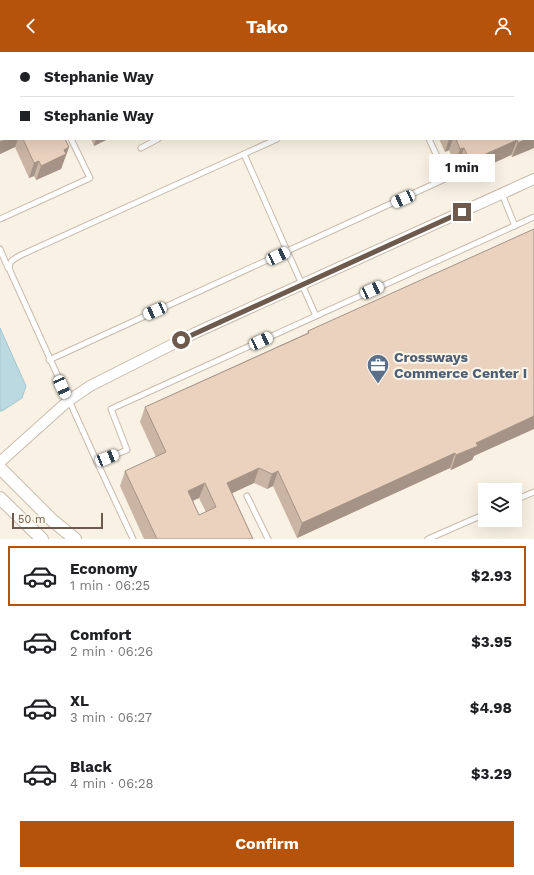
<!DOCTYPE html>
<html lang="en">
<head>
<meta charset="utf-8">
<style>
  body { margin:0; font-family:"Work Sans",sans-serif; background:#f6f6f6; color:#202124; height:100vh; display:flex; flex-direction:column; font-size:15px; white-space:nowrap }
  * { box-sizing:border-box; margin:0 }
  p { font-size:13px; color:#757577 }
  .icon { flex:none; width:22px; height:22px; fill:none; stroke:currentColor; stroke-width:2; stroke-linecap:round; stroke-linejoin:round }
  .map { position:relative; height:487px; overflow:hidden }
  .panel { display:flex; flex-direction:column; background:#fff; flex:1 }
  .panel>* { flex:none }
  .guide { position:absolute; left:0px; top:0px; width:534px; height:88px; box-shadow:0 4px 16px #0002; display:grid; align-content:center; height:88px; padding:0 20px; background:#fff }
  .controls { position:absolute; left:478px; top:431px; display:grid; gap:8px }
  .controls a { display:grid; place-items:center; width:44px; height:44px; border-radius:0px; background:#fff; box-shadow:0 4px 16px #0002; font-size:20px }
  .scale { position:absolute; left:12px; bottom:10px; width:91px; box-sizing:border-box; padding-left:4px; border:2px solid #6e5a4d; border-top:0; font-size:11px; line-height:14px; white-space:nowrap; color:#6e5a4d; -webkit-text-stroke:3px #fcf6e9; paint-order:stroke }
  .end { position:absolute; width:18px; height:18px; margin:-9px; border:5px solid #6e5a4d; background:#fff; box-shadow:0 0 0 2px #fff }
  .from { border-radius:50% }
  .bubble { position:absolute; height:28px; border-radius:0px; background:#fff; box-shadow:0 4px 16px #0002; font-size:13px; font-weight:700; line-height:28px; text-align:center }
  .car { position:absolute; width:12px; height:24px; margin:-12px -6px; border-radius:5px; box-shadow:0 0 3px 1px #0007; background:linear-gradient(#fff 24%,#345 0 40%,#fff 0 76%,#345 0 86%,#fff 0) }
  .guide b { display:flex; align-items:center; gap:14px; height:38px; font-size:15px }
  .guide b+b { border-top:1px solid #e0e0e0 }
  .guide i { width:10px; height:10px; background:#202124 }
  ul { padding:7px 0 0; list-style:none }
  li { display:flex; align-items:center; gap:12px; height:60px; margin:0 8px 6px; padding:0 12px; border:2px solid transparent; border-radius:0px }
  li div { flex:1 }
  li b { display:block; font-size:15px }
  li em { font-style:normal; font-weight:700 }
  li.current { border-color:#b45309 }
  li>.icon { width:36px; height:36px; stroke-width:1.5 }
  .button { display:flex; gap:8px; margin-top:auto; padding:8px 20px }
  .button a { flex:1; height:46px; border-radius:0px; background:#b45309; color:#fff; font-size:16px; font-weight:700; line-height:46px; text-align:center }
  header { display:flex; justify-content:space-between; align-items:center; height:52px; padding:0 20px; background:#b45309; color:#fff; font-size:18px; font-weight:700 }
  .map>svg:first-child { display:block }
</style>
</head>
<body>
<header><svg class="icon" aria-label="back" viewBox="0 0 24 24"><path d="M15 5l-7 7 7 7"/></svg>Tako<svg class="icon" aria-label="person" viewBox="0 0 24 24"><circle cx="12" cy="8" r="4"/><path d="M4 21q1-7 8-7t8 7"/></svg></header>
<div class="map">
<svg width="534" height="487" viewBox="0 0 534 487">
  <rect width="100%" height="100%" fill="#f9f2e4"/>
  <path fill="#bbd9e0" stroke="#a3c7d0" d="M0,276L26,334L22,346L2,359H0Z"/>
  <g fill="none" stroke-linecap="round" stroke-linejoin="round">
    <g stroke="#c8baac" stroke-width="7">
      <g id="service">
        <path d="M29,0V1"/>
        <path d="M333,1L335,0"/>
        <path d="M467,1L469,0"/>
        <path d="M277,87L21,203C13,207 6,211 11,221L97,410L127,398L111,357L534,165"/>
        <path d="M141,96L158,87"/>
        <path d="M244,102L316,264"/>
        <path d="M502,142L515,174"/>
        <path d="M0,167L90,126L71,87"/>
        <path d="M0,197L8,216"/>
        <path d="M49,308L447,126L429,87"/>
        <path d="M97,410L133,487"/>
        <path d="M247,444L268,487"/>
        <path d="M515,448L534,440"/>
        <path d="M428,487L485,462"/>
      </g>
    </g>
    <g stroke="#c8baac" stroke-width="12">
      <path id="minor" d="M0,410L68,349L90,334L195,281L534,127"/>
    </g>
    <g stroke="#c8baac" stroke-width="14">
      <g id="tertiary">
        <path d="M0,416L53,469L75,487"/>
        <path d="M0,446L42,487"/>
      </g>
    </g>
    <use href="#service" stroke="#fff" stroke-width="5"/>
    <use href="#minor" stroke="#fff" stroke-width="10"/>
    <use href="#tertiary" stroke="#fff" stroke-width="12"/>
  </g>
  <g fill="#cab5a4" fill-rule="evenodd">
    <path d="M0,0L1,1V87H65L69,95L61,117L36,128L34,124L29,126L15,95L0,102Z"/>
    <path d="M52,0H306L304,1H52Z"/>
    <path d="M504,0H534V96L512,105L511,103L465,124L459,110L455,112L449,98L445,100L439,87H533V1H504Z"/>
    <path d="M91,87H108L94,94Z"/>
    <path d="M308,279L474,404L472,408L451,418L450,416L297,486L273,434L267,437L254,431L232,441L253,487H144L120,434L125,419L156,405L140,370L145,355L307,281ZM199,446L206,460L199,463L193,449Z"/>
  </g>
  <g fill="#a49386">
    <path d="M235,0H251L250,1H233Z"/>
    <path d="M279,0H306L304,1H276Z"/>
    <path d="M534,83V96L512,105L518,91L526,87H533V84Z"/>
    <path d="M6,87H18L15,95L0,102V90Z"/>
    <path d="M96,87H108L94,94Z"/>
    <path d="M449,87H453L449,98L445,100Z"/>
    <path d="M517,88L511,103L465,124L470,109Z"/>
    <path d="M69,95L61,117L36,128L41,114L64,98Z"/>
    <path d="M464,96L459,110L455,112L460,97Z"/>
    <path d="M39,109L34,124L29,126L34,111Z"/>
    <path d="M534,364V377L474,404L472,408L451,418L456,403L476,391Z"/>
    <path d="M455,401L450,416L297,486L302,471Z"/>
    <path d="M259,416L254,431L222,446L227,431Z"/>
    <path d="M278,419L273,434L267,437L272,422Z"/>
    <path d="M205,431L199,446L182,453L188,439Z"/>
  </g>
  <g fill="#ebd2bf" stroke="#a49386" fill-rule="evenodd">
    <path d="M0,0H25V1H1V38L0,36Z"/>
    <path d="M64,0H235L233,1H64Z"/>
    <path d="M257,0H279L276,1H258Z"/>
    <path d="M512,0H534V83L533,84V1H513Z"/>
    <path d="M1,42V87H6L0,90V43Z"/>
    <path d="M23,87H65L69,95L64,98L66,102L41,114L39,109L34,111Z"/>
    <path d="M456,87H526L518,91L517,88L470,109L464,96L460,97Z"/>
    <path d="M534,177V364L476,391L478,394L456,403L455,401L302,471L278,419L272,422L259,416L227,431L253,487H157L125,419L166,400L145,355L309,281L308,279ZM205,431L216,455L199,463L188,439Z"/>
  </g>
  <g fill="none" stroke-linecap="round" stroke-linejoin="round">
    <path stroke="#6e5a4d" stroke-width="5" d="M181,288L462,160"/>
  </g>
  <defs>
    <g id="office-pin" transform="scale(1.15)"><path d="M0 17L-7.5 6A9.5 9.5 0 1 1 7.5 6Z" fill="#5c6f8a" stroke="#fcf6e9"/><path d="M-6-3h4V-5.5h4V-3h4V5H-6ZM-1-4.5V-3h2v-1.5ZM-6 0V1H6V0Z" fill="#fff"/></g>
  </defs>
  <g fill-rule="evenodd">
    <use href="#office-pin" x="378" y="313"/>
  </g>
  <g text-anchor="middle" stroke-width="4" stroke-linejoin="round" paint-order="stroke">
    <g font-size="14" font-weight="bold" fill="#4e5e75" stroke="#fcf6e9" text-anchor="start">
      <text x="394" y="310">Crossways<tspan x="394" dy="16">Commerce Center I</tspan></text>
    </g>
  </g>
</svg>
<div class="controls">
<a><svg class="icon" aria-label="layers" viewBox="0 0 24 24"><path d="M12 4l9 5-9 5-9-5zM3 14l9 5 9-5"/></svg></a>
</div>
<div class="scale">50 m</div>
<i class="end from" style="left:181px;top:288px"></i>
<i class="end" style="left:462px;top:160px"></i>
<div class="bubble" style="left:429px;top:102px;width:66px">1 min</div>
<i class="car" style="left:403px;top:147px;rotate:246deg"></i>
<i class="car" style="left:278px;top:204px;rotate:65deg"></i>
<i class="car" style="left:372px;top:238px;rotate:65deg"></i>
<i class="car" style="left:155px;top:259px;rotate:246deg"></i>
<i class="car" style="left:261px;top:289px;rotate:65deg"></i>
<i class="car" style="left:62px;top:335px;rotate:156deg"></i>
<i class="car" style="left:107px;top:406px;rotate:68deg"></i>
<div class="guide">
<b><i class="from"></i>Stephanie Way</b>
<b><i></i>Stephanie Way</b>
</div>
</div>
<section class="panel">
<ul>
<li class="current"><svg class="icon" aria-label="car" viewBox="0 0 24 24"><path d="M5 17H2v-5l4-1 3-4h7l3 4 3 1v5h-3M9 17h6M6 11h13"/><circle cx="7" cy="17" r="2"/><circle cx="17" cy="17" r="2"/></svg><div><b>Economy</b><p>1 min · 06:25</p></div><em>$2.93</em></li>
<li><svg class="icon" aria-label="car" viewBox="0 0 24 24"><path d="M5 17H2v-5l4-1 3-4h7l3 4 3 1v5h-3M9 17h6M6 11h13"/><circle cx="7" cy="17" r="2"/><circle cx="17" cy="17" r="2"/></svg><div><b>Comfort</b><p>2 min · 06:26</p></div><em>$3.95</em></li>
<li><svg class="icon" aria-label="car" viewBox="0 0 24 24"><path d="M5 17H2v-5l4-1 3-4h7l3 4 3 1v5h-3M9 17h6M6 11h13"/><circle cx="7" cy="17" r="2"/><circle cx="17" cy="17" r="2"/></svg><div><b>XL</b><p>3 min · 06:27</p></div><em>$4.98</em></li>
<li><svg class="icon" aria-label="car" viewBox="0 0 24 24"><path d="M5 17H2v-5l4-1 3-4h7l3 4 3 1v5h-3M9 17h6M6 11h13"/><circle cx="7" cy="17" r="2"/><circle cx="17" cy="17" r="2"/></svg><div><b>Black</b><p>4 min · 06:28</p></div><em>$3.29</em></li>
</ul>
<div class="button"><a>Confirm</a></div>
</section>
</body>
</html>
